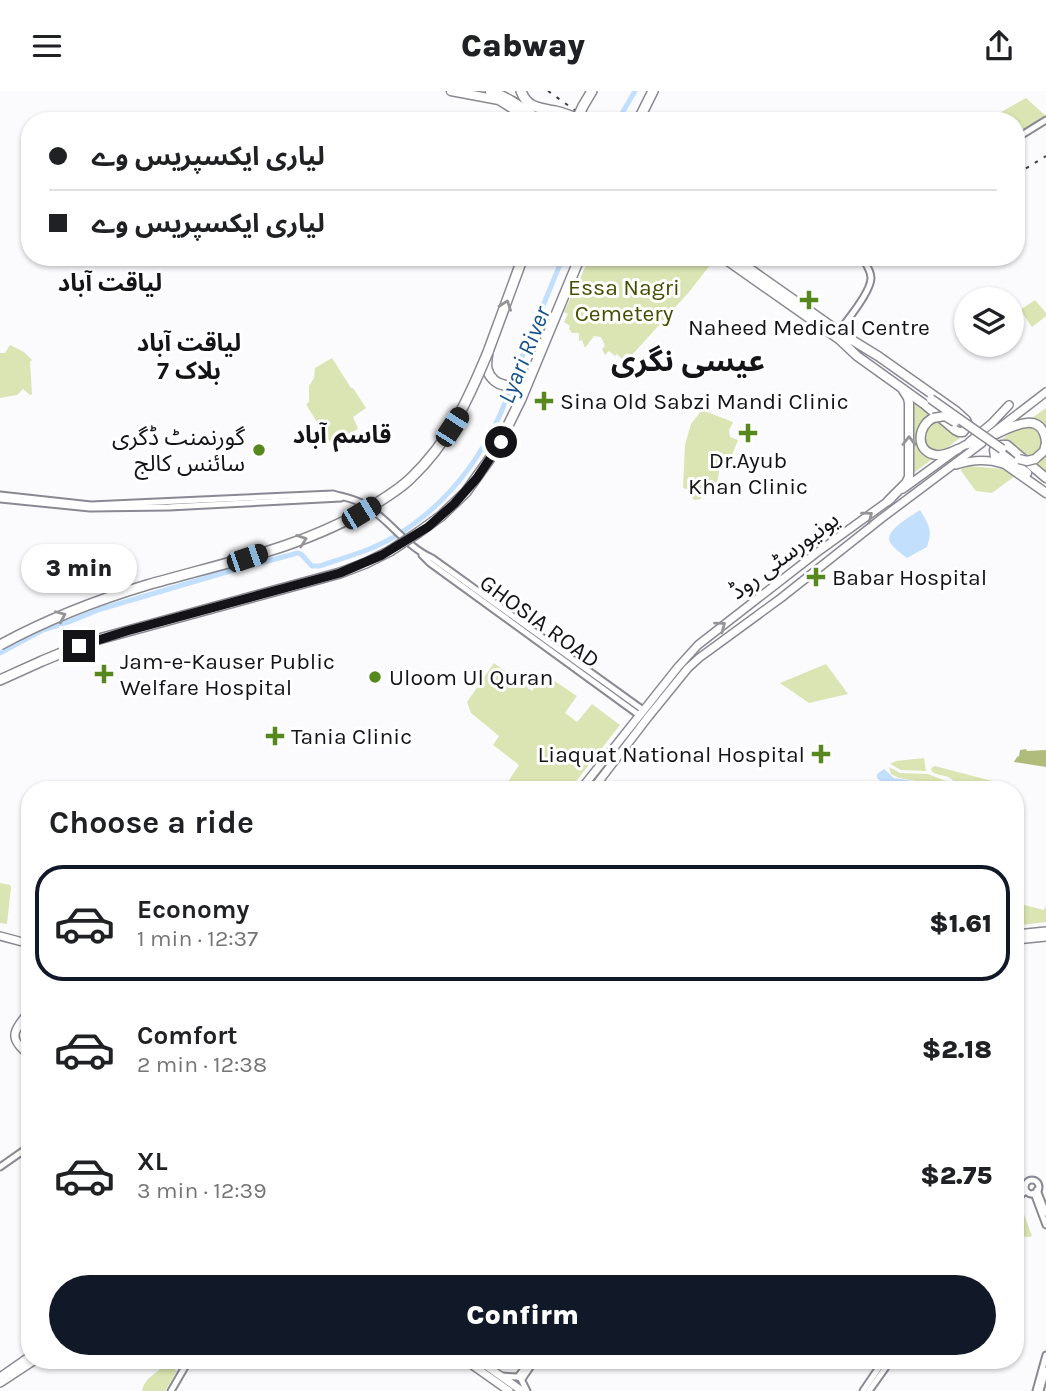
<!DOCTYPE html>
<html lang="en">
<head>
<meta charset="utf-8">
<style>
  body { margin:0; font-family:Karla,"Noto Sans Arabic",sans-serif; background:#f6f6f6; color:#202124; height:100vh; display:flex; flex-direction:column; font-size:26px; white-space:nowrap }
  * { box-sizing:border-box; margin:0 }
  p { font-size:23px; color:#757577 }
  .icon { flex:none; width:38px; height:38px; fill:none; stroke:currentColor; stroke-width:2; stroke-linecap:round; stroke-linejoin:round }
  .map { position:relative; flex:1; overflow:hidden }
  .details { position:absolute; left:21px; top:690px; width:1003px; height:588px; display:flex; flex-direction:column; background:#fff; border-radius:28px; box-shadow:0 2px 5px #0004 }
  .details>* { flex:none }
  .hud { position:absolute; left:21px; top:21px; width:1004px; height:154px; border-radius:28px; box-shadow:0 2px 5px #0004; display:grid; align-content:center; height:154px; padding:0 28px; background:#fff }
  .buttons { position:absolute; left:954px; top:196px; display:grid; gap:14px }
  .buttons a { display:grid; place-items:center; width:70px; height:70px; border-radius:50%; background:#fff; box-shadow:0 2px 5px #0004; font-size:35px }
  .end { position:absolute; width:32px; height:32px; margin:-16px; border:9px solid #141418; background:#fff; box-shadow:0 0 0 4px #fff }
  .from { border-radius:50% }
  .bubble { position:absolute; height:49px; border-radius:24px; background:#fff; box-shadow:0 2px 5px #0004; font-size:23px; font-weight:800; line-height:49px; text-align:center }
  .car { position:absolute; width:21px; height:42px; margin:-21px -10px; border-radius:9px; box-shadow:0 0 5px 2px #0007; background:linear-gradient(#222 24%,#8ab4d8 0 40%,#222 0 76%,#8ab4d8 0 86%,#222 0) }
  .hud b { display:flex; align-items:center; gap:24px; height:66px; font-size:26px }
  .hud b+b { border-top:2px solid #e0e0e0 }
  .hud i { width:18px; height:18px; background:#202124 }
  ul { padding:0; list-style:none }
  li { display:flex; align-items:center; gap:21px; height:116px; margin:0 14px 10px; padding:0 14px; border:4px solid transparent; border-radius:28px }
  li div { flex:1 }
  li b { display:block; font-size:26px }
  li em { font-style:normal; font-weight:800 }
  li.selected { border-color:#111827 }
  li>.icon { width:63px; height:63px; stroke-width:1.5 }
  h2 { padding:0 28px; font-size:32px; line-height:84px }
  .cta { display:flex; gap:14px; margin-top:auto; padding:14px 28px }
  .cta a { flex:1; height:80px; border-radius:42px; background:#111827; color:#fff; font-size:28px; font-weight:800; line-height:80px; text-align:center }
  header { display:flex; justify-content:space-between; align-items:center; height:91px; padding:0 28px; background:#fff; font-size:32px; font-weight:800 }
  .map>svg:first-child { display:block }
</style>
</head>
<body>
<header><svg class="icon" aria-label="menu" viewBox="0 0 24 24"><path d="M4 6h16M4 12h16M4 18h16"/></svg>Cabway<svg class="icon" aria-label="share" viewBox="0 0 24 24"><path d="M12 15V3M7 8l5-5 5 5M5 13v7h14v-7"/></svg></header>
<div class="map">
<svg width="1046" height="1300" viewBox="0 0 1046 1300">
  <rect width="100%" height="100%" fill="#fbfbfd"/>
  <g fill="#dae5b3">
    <path d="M1026,7L1046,25V29L1017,47V30H985Z"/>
    <path d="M590,166H709L714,169L689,201L631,265L626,262L622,268L617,263L615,265L609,260L605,264L602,258L605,255L601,246L594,245L585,257L582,249L579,250V242H572L569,238L570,235L564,231L568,223L564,221Z"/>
    <path d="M1035,209L1046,222V225L1032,236L1020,219Z"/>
    <path d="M10,254L24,261L32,269L30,271L32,303L30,304L23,298L17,304L0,307V262H5Z"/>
    <path d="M332,267L351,297H353L366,317L353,326L358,338L331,351L327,348L306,313L309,311V295L314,287L315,277Z"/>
    <path d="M909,306L960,347L911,384Z"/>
    <path d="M1046,317V383L1002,348Z"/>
    <path d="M702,319L733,331L729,339L730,346L738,349L730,369L726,368V371L721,370L715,404L701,405V408L694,409L687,398L683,397L685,354L691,333Z"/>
    <path d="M969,375L1004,378L1015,385L992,402L976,400L961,380L962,376Z"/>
    <path d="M494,572L532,600L544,583L577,605L565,622L577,631L592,613L620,634L570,698L504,697L519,674L493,654L499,645L471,622L467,611Z"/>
    <path d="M826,573L848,603L809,612L780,592Z"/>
    <path d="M924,667L926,680L901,679L890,673L896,670Z"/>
    <path d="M935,675L992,690V692L985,696L958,695C949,682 944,687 932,681L931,677Z"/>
    <path d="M889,676L900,682L928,683L951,692C934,689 932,698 917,698L922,696L923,691L899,687L891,683Z"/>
    <path d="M0,792L10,794L11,796L7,833L0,832Z"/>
    <path d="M1024,814L1044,819L1046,814V831L1015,835V821L1022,823Z"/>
    <path d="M1022,1118L1032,1145L1029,1146L1015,1144V1124Z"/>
    <path d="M165,1273L177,1280L165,1300H142C146,1284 156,1285 165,1273Z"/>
  </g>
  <path fill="#afbc7c" d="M1026,658L1027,660L1046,659V676L1014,671L1017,666L1019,665L1020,659Z"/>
  <g fill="#c3dffe">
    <path d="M920,419C929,434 933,439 927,456L907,467C902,463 893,457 890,451C884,439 912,425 920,419Z"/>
    <path d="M884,678L894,687L919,691L922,693L921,696C907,702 887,697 877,687V683Z"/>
  </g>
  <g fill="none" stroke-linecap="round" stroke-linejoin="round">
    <g stroke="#c3dffe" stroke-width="5">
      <path d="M620,30L621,24L635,0"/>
      <path d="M0,562L43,539L71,530L101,518L230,480L298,462L301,463L312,475H320C346,466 370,460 394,446C441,418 476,375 499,326C507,308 513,289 520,271C534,236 549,201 563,166"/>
    </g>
    <g stroke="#898993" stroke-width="9">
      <g id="secondary">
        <path d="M1017,47L1046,29"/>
        <path d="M838,241C847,230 871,200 871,187C871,180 866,173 862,166"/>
        <path d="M0,404L91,414L333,403C343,406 356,408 365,414C390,429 405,455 432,467L643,619"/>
        <path d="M0,408L90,417L169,416L341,407"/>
        <path d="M422,464L430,472L639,624"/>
        <path d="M0,1076L30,1055"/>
        <circle cx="1032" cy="1096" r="7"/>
        <path d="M1037,1099L1046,1122"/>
        <path d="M1034,1102L1046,1134"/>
        <path d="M1015,1103L1025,1094"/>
        <path d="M1015,1108L1026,1100"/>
        <path d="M500,1285L518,1286"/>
        <path d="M518,1286L529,1271"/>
        <path d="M521,1288L527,1300"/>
        <path d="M522,1288L535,1269"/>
        <path d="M171,1300L189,1269"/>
        <path d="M863,1300L884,1269"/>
        <path d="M869,1300L891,1269"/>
        <path d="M1036,1300L1046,1264"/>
        <path d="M1040,1300L1046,1279"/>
      </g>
    </g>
    <g stroke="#898993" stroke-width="10">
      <g id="primary">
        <path d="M969,351L992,332L1009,314"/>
        <path d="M956,374C971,369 988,368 1003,373"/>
        <path d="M903,398L958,358L965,354L981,351L1046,301"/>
        <path d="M581,698L678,576L698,554L815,463L891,408"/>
        <path d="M593,698L649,625L688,577L699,567L781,507L882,427L982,352"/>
        <path d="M1015,843L1046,840"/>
        <path d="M0,845L30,853"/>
        <path d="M1015,849L1046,846"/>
        <path d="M30,919C14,940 6,946 30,965"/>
        <path d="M465,1269L509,1300"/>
        <path d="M478,1269L522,1300"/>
        <path d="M0,1286L30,1265"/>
        <path d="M0,1292L35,1269"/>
      </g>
    </g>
    <g stroke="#898993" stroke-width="11">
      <g id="trunk">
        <path d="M451,0L499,9L529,28"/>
        <path d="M490,0C510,6 524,18 541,30"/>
        <path d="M722,166L843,251"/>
        <path d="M733,166L851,249"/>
        <path d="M841,250L857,265L924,313L955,339L959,341H963L968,334L966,329L956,320L878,265L847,246"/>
        <path d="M933,327C917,335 915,361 936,364C944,365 951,361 958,358"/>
        <path d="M992,345C1009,337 1042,317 1046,351"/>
        <path d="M999,361L1027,382"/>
        <path d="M1035,368L1044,360L1046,352"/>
        <path d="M1046,387L1007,354H1001L994,359L995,366L1046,402"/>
        <path d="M888,410L906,392L909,386V312L908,307L903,299"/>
      </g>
    </g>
    <g stroke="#898993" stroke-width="12">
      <g id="motorway">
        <path d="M521,0C527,17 539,17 555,20C564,22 574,26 583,30"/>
        <path d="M583,15L592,0"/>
        <path d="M524,24L528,30"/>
        <path d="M638,30L653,0"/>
        <path d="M523,166L488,261C487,267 486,273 487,278C493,297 516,300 528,286"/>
        <path d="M419,441L441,425L466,401L496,359L521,308L580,166"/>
        <path d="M0,589L42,570L88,551L340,482L366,472L390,460"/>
      </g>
    </g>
    <use href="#secondary" stroke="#fff" stroke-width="5"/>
    <use href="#primary" stroke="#fff" stroke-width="7"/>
    <use href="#trunk" stroke="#fff" stroke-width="8"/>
    <use href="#motorway" stroke="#fff" stroke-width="9"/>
    <g stroke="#3f3f43" stroke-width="2" stroke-dasharray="3.5 7" stroke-linecap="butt">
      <path d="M548,0L590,30"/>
      <path d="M1017,83L1046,65"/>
    </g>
    <g stroke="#898993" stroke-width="11" stroke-linecap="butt">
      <g id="trunk-bridge">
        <path d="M931,308L1002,358"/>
        <path d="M933,327L945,325L955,331"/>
        <path d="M1019,368L1027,370L1035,368"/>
      </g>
    </g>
    <g stroke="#898993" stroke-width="12" stroke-linecap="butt">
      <g id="motorway-bridge">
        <path d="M576,30L583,15"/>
        <path d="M390,460L419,441"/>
        <path d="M0,554C46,529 97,509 147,494C224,472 303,457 372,415C385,407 400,398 411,387C449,351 468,309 488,261"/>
      </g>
    </g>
    <use href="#trunk-bridge" stroke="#fff" stroke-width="8"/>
    <use href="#motorway-bridge" stroke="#fff" stroke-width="9"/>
  </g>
  <defs><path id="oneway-chevron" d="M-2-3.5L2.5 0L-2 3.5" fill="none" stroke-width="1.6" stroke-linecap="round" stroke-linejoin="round" transform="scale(1.75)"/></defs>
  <g stroke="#959597">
    <use href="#oneway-chevron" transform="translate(506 214) rotate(-70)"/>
    <use href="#oneway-chevron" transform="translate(909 350) rotate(-90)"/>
    <use href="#oneway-chevron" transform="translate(868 425) rotate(-37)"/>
    <use href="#oneway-chevron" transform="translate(302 449) rotate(-19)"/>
    <use href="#oneway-chevron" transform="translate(61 525) rotate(-23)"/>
    <use href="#oneway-chevron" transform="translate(721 535) rotate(-37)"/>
  </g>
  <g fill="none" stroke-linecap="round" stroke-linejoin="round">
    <path stroke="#141418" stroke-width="9" d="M79,555L127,540L340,482L382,464L428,436L454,413L477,387L501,351"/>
  </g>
  <g fill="#56881e" stroke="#fff" stroke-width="2.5">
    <path d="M805.5 198.5h7v7h7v7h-7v7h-7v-7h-7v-7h7z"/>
    <path d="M540.5 299.5h7v7h7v7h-7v7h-7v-7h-7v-7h7z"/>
    <path d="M744.5 331.5h7v7h7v7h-7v7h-7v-7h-7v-7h7z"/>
    <circle cx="259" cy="359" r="7"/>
    <path d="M812.5 475.5h7v7h7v7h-7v7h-7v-7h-7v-7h7z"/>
    <path d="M100.5 572.5h7v7h7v7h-7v7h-7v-7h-7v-7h7z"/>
    <circle cx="375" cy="586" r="7"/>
    <path d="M271.5 634.5h7v7h7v7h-7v7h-7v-7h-7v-7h7z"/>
    <path d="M817.5 652.5h7v7h7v7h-7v7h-7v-7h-7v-7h7z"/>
  </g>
  <g text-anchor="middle" stroke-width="6" stroke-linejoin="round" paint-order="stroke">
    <g font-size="23" fill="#444e00" stroke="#fff">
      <text x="624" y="204">Essa Nagri<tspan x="624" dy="26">Cemetery</tspan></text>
    </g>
    <g font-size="23" fill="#141418" stroke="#fff" text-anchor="start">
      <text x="809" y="244" text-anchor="middle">Naheed Medical Centre</text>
      <text x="560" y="318">Sina Old Sabzi Mandi Clinic</text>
      <text x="245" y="354" text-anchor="end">گورنمنٹ ڈگری<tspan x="245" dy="26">سائنس کالج</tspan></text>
      <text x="748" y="377" text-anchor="middle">Dr.Ayub<tspan x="748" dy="26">Khan Clinic</tspan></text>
      <text x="832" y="494">Babar Hospital</text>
      <text x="120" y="578">Jam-e-Kauser Public<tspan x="120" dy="26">Welfare Hospital</tspan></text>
      <text x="389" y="594">Uloom Ul Quran</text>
      <text x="291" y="653">Tania Clinic</text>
      <text x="805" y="671" text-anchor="end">Liaquat National Hospital</text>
    </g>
    <g font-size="23" fill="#141418" stroke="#fff">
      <text transform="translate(784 464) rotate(-37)" y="8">یونیورسٹی روڈ</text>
      <text transform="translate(540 530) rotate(36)" y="8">GHOSIA ROAD</text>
    </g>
    <g font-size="24" font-weight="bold" fill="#141418" stroke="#fff">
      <text x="110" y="200">لیاقت آباد</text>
      <text x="189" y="260">لیاقت آباد<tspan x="189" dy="28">بلاک 7</tspan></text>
      <text x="342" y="352">قاسم آباد</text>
    </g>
    <g font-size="24" font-style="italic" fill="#12518e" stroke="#fff">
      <text transform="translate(524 264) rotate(-68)" y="8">Lyari River</text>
    </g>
    <g font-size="30" font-weight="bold" fill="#141418" stroke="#fff">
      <text x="688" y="280">عیسی نگری</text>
    </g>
  </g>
</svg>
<div class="buttons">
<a><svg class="icon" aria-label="layers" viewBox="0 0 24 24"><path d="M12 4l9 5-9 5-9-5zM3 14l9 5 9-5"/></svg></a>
</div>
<i class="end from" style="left:501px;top:351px"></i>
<i class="end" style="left:79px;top:555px"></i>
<div class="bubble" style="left:21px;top:453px;width:116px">3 min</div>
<i class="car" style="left:452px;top:336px;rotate:33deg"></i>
<i class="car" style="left:361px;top:422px;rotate:59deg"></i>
<i class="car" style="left:247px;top:467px;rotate:71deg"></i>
<div class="hud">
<b><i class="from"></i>لیاری ایکسپریس وے</b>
<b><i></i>لیاری ایکسپریس وے</b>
</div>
<section class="details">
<h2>Choose a ride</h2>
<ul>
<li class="selected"><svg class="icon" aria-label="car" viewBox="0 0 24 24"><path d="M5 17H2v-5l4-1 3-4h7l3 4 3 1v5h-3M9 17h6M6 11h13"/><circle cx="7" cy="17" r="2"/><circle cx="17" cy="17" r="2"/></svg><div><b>Economy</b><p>1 min · 12:37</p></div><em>$1.61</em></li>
<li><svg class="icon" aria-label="car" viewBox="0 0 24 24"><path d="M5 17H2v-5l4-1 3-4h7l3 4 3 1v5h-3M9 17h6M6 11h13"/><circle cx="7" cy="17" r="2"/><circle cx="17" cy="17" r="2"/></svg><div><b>Comfort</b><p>2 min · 12:38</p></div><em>$2.18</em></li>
<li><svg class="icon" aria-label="car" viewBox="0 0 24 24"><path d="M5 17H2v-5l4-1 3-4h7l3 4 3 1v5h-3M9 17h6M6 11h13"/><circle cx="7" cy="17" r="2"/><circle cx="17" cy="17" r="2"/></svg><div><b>XL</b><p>3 min · 12:39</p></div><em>$2.75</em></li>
</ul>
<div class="cta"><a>Confirm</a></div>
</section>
</div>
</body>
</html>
